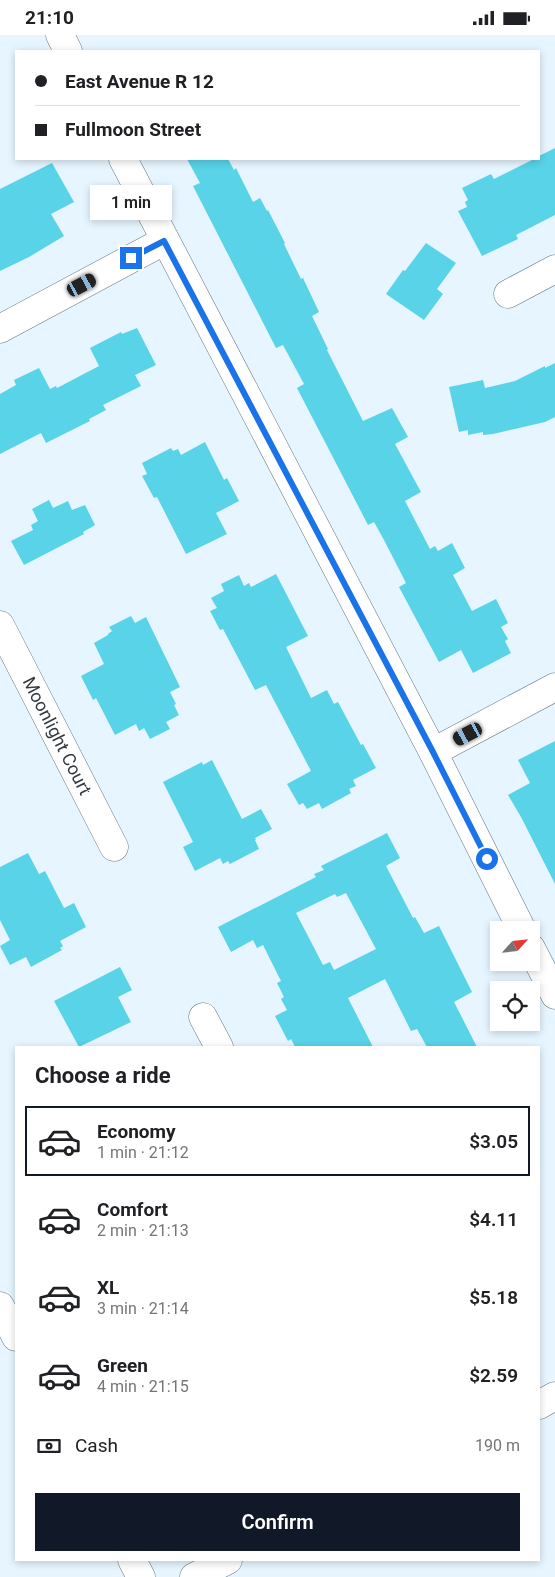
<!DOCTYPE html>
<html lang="en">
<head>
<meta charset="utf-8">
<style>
  body { margin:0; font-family:Roboto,sans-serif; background:#f6f6f6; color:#202124; height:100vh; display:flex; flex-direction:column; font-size:19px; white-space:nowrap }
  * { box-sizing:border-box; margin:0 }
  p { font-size:16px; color:#757577 }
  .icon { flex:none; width:28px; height:28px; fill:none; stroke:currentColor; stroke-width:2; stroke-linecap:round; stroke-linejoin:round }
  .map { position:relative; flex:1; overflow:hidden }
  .details { position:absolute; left:15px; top:1011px; width:525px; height:515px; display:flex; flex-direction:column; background:#fff; border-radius:0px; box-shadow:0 2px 8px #0003 }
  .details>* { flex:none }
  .guide { position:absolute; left:15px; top:15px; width:525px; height:110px; border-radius:0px; box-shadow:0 2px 8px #0003; display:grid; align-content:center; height:110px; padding:0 20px; background:#fff }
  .needle { width:32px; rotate:63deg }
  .tools { position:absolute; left:490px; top:886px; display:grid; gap:10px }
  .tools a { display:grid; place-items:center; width:50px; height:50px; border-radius:0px; background:#fff; box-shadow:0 2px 8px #0003; font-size:25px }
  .end { position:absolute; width:22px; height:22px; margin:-11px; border:6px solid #1a73e8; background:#fff; box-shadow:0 0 0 2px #fff }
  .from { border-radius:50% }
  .bubble { position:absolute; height:35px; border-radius:0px; background:#fff; box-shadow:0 2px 8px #0003; font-size:16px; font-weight:600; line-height:35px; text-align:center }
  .car { position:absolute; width:15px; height:30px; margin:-15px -8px; border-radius:6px; box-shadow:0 0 4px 1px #0007; background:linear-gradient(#222 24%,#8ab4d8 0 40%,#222 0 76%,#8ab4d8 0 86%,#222 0) }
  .guide b { display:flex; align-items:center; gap:18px; height:48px; font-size:19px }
  .guide b+b { border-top:1px solid #e0e0e0 }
  .guide i { width:12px; height:12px; background:#202124 }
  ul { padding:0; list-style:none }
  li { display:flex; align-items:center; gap:15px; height:70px; margin:0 10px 8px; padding:0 10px; border:2px solid transparent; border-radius:0px }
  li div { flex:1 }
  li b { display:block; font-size:19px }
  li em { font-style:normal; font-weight:600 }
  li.selected { border-color:#111827 }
  li>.icon { width:45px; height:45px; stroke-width:1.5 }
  h2 { padding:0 20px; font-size:22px; line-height:60px }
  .pay { display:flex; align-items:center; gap:12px; height:55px; padding:0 20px; font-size:19px }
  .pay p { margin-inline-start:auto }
  .button { display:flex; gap:10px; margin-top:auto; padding:10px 20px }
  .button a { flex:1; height:58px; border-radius:0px; background:#111827; color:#fff; font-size:20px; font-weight:600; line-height:58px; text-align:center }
  .status { display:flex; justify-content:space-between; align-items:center; height:35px; padding:0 25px; background:#fff; direction:ltr }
  .status svg { height:14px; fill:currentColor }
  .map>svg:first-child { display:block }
</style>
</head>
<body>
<div class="status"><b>21:10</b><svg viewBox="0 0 49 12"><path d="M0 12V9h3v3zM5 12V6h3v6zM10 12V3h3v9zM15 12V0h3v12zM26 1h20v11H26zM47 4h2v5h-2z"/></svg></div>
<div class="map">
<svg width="555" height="1542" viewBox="0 0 555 1542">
  <rect width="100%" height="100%" fill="#e6f5ff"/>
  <g fill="#58d3e8" fill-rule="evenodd">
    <path d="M555,113V180L516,200L518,204L482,221L458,176L467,172L465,167L468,165L462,153L491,139L494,144L534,124H539V121Z"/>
    <path d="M187,124H228L234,135L236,133L253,167L260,163L267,176L268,175L285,208L284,209L301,244L303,243L319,277L312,281L328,314L327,315L363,386L392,373L408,402L395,409L421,457L405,466L430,514L435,511L438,516L452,508L465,533L453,540L472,576L496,564L508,588L501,592L508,604L505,606L511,618L473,638L461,615L439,627L399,552L406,548L384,505L374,487L368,490L297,353L304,349L283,310L276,313L193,151L200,148Z"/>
    <path d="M52,128L74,167L51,179L64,201L29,222L0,236V154Z"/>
    <path d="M426,208L456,228L437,254L443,259L424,285L386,259L403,235L405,236Z"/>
    <path d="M137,293L156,330L135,340L141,351L103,370L106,375L89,384L90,386L46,408L41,398L0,419V359L16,350L14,345L39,333L50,354L56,351L57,353L99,331L90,313L121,297L122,299Z"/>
    <path d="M555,328V382L545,387L493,399L483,400V397L468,400V395L459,397L449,352L483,345L485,353L515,346L545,331V333Z"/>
    <path d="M205,407L224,445L227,443L239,466L216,478L227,499L186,519L157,462L154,463L142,441L147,439L142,428L171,413L173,416L178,414L181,420Z"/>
    <path d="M49,465L53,473L68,466L72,475L85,470L95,490L83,497L84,499L24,530L11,506L33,495L31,490L38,486L32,474Z"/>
    <path d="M276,539L308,601L286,612L311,663L327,655L334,669L338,667L361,710L363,709L376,733L353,745L356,751L349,754L351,758L322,774L319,768L307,774L303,768L299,770L287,749L311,736L266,650L255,655L223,594L220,595L210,576L217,573L211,563L224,556L221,549L239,540L244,551L249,548L251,552Z"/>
    <path d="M131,581L135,588L146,582L180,652L170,657L176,669L174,670L179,680L166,687L170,694L150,704L144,693L139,696L136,689L115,700L96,663L93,665L81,641L104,629L94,608L108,600V599L112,596L109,592Z"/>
    <path d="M555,706V849L521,782L508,760L530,748L518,725Z"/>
    <path d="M212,725L242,784L261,774L272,794L255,803L256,805H255L259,814L230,829L228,826L223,829L220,823L195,836L183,812L193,807L163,747L202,727L203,730Z"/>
    <path d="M387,798L400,823L386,831L413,883L415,882L424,898L439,891L472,957L454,967L477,1012H427L417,994L411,996L385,944L348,963L373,1012H295L291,1004L288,1006L275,981L287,975L281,964L284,962L277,948L281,946L263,910L257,913L253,905L231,917L218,892L316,842L314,839L324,835L321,831ZM346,858L376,914L334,935L330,927L323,930L296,878L335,859L337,862Z"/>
    <path d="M28,818L39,839L45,836L64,873L74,868L86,892L60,906L63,911L60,913L62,915L31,932L26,922L10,930L0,911L10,905L0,885V832Z"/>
    <path d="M120,932L132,955L118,962L131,987L79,1012L54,966Z"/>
  </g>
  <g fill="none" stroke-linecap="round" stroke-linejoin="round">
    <g stroke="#667782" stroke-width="29">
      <g id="minor">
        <path d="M60,0L68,16"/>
        <path d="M123,124L433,717L522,895"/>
        <path d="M508,259L555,234"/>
        <path d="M0,294L164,206"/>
        <path d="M0,590L114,812"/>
        <path d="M433,717L555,652"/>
        <path d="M531,913L555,960"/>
        <path d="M203,982L219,1012"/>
        <path d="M0,1271L16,1302"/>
        <path d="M539,1370L555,1361"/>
        <path d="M132,1525L141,1542"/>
        <path d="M194,1542L228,1525"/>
      </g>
    </g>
    <use href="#minor" stroke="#fff" stroke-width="28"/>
  </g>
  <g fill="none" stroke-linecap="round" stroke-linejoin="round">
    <path stroke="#1a73e8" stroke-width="6" d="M131,223L164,206L433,717L487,824"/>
  </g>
  <g text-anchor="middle" stroke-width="4" stroke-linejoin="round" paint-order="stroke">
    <g font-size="18" fill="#343b40" stroke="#fff">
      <text transform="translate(57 701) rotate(63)" y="6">Moonlight Court</text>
    </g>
  </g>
</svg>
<div class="tools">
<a><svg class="needle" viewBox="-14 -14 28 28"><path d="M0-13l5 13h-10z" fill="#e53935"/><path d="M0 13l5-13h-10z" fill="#757577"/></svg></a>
<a><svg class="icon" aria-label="locate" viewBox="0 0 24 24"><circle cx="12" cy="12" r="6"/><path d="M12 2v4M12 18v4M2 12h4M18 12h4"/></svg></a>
</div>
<i class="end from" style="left:487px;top:824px"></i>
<i class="end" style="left:131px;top:223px"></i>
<div class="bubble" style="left:90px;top:150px;width:82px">1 min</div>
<i class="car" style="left:82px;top:250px;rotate:62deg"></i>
<i class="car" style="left:468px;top:699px;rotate:242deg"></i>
<div class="guide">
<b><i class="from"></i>East Avenue R 12</b>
<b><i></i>Fullmoon Street</b>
</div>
<section class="details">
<h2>Choose a ride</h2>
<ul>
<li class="selected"><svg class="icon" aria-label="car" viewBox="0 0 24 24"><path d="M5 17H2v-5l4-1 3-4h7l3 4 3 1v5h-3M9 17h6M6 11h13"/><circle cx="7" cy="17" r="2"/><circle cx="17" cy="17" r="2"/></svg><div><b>Economy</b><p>1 min · 21:12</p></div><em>$3.05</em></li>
<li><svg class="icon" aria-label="car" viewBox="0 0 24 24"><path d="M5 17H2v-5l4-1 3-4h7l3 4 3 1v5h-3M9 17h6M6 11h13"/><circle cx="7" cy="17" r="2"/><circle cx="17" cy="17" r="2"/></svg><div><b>Comfort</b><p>2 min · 21:13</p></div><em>$4.11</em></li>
<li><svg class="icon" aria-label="car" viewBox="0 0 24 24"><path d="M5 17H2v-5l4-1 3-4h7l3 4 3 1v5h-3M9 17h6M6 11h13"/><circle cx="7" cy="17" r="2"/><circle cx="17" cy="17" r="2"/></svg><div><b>XL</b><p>3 min · 21:14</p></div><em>$5.18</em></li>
<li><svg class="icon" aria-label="car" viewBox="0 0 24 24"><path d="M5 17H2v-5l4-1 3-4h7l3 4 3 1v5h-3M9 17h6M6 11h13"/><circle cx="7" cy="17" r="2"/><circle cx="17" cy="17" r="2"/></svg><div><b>Green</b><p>4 min · 21:15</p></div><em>$2.59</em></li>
</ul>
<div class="pay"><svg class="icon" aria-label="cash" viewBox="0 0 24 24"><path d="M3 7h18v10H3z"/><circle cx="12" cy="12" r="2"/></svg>Cash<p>190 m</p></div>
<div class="button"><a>Confirm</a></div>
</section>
</div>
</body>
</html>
